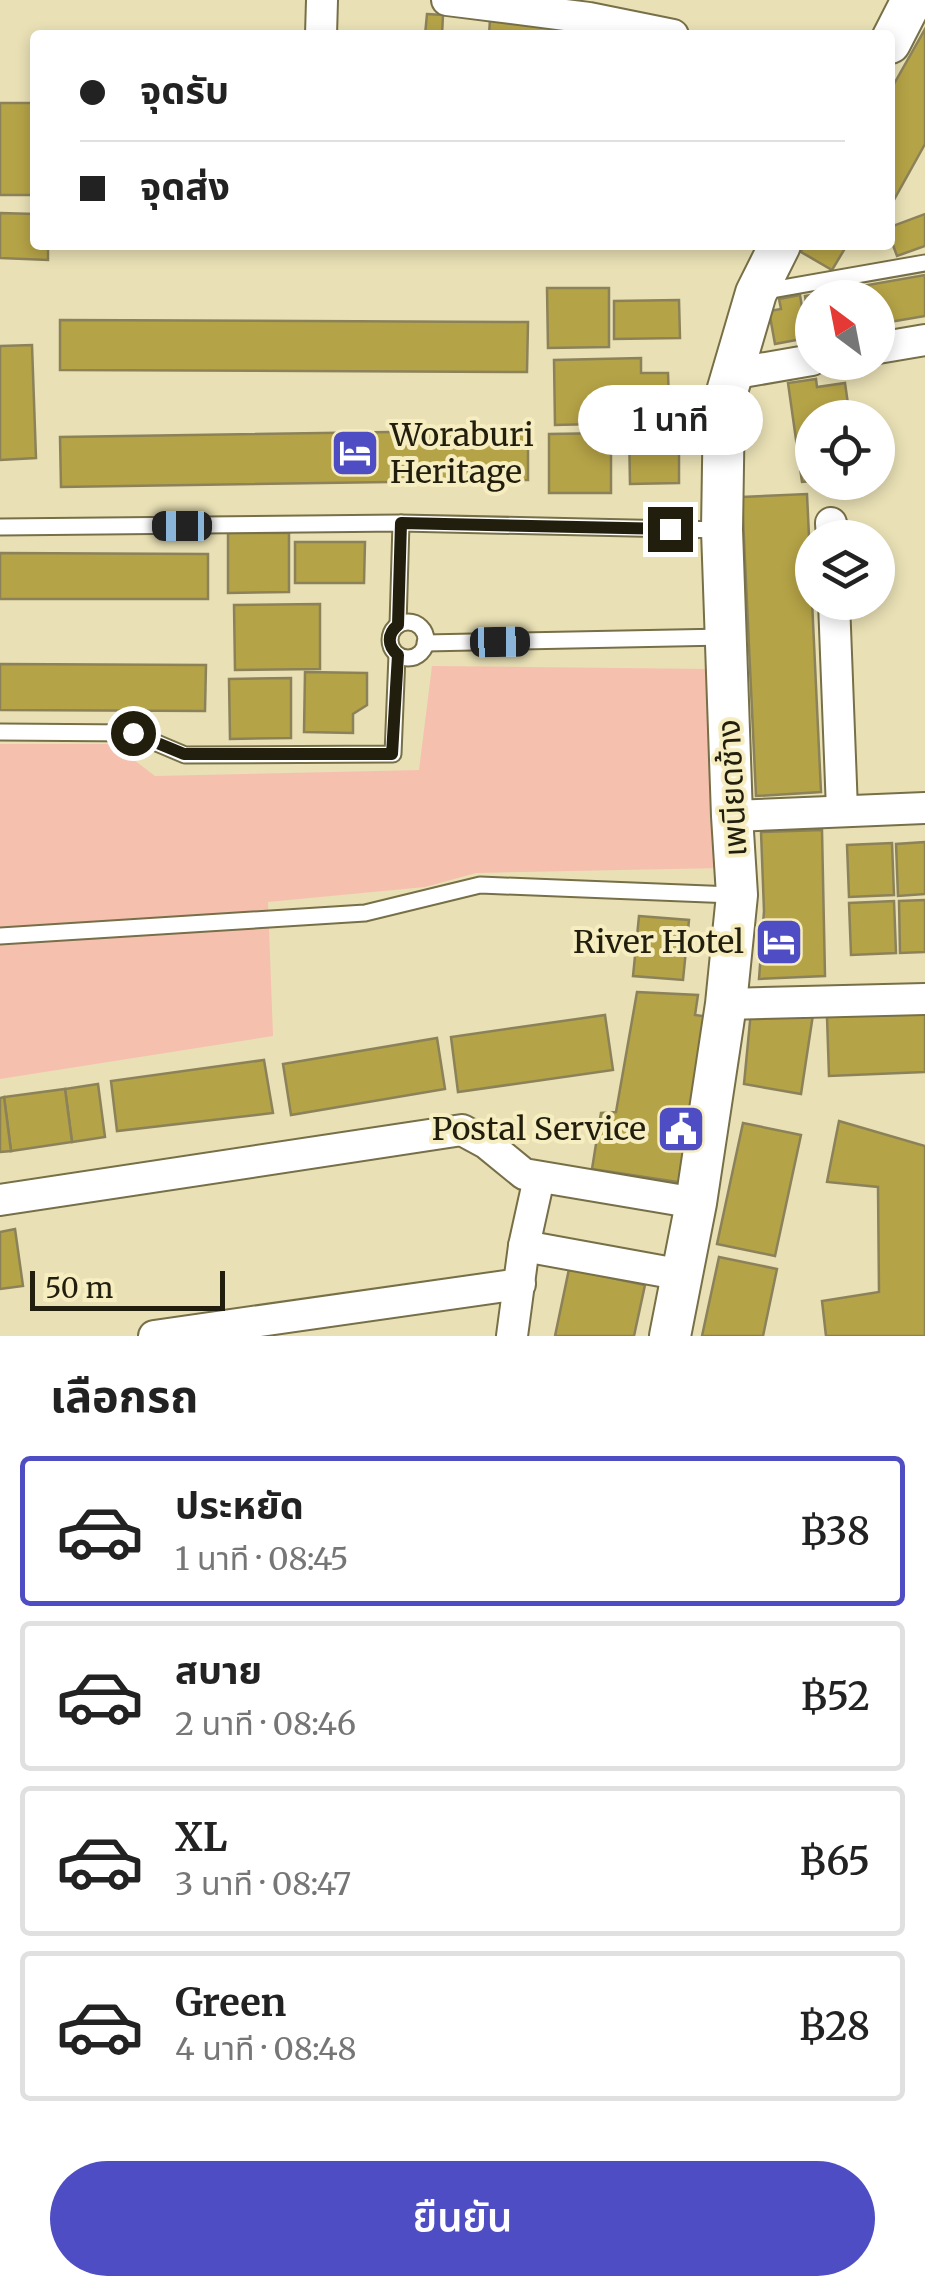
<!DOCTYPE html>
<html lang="th">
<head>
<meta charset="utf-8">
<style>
  body { margin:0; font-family:Merriweather,"Noto Sans Thai",serif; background:#f6f6f6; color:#222; height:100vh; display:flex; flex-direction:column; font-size:38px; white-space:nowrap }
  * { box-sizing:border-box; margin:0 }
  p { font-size:32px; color:#767676 }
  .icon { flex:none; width:55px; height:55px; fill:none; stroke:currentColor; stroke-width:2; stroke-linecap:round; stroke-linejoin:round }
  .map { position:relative; height:1336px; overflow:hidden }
  .drawer { display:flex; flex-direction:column; background:#fff; flex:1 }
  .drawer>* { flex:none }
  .top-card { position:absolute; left:30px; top:30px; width:865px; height:220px; border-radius:10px; box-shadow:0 5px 15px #0003; display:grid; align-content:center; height:220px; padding:0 50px; background:#fff }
  .needle { width:65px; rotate:328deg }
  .controls { position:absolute; left:795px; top:280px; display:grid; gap:20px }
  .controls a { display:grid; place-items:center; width:100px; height:100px; border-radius:50%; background:#fff; box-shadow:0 5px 15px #0003; font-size:50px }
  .scale { position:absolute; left:30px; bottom:25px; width:195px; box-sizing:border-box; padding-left:10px; border:5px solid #211e0d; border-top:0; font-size:28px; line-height:35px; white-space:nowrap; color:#211e0d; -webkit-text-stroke:8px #f6edc1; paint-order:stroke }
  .end { position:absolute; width:45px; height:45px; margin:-22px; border:12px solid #211e0d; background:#fff; box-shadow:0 0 0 5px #fff }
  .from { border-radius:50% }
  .bubble { position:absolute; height:70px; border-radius:35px; background:#fff; box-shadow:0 5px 15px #0003; font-size:32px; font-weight:600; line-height:70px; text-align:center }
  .car { position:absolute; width:30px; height:60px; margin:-30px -15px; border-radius:12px; box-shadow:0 0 8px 2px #0007; background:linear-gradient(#222 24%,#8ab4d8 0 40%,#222 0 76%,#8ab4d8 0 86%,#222 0) }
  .top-card b { display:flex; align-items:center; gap:35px; height:95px; font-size:38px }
  .top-card b+b { border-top:2px solid #e0e0e0 }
  .top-card i { width:25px; height:25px; background:#222 }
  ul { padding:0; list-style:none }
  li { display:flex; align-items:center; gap:30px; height:150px; margin:0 20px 15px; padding:0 30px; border:5px solid #e0e0e0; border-radius:10px }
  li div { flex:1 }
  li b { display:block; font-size:38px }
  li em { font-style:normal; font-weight:600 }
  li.on { border-color:#4f4dc4 }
  li>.icon { width:90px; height:90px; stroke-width:1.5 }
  h2 { padding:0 50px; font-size:45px; line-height:120px }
  .primary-button { display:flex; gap:20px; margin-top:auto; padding:20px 50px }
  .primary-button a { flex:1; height:115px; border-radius:60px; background:#4f4dc4; color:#fff; font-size:40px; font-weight:600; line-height:115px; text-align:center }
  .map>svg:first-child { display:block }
</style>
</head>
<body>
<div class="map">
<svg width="925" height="1336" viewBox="0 0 925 1336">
  <rect width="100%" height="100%" fill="#e9e0b5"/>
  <path fill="#f6c0af" d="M432,666L711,669L723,868L476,873L425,887L268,902L273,1036L0,1079V744H113L155,776L419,770Z"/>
  <g fill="#b5a347" stroke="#8b825a" stroke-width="2.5">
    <path d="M427,14L443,15L442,35H425Z"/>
    <path d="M490,19L565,26L564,35H489Z"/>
    <path d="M925,29V144L890,207V91Z"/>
    <rect x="0" y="103" width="35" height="92"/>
    <path d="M0,213L35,214V245H48V260L0,258Z"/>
    <path d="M925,214V246L897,256L890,237V227Z"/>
    <path d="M805,245H847L832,270L801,252Z"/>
    <path d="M925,275V316L878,324V298H812L811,336L805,296Z"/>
    <path d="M547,288H609V347L548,348Z"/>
    <path d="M800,295L807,338L775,344L769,311L781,309L779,299Z"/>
    <path d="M679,300L680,338L614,339V301Z"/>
    <path d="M60,320L528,322L527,372L60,370Z"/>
    <path d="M32,345L36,458L0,460V346Z"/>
    <path d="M641,358V373H668L669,402L639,403V423L555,425L554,360Z"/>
    <path d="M816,379L817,387L845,383L850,418H812V481L802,482L788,383Z"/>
    <path d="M629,429H679V483L630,484Z"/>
    <path d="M528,430V480L61,487L60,437Z"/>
    <path d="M611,433V493H549V434Z"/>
    <path d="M807,494L821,792L756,796L742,497Z"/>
    <path d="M228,533H289V592L228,593Z"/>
    <path d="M295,542H365L364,583H295Z"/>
    <path d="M0,553L208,554V599H0Z"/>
    <path d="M320,604V669L235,670L234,605Z"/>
    <path d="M0,664L206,665L205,711L0,710Z"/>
    <path d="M305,672L367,673V705L353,714V733L304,732Z"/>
    <path d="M291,678V738L230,739L229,679Z"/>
    <path d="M822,830L825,976L759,979L764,911L761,832Z"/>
    <path d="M925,842V894L898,896L896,844Z"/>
    <path d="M892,843L894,895L849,897L847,845Z"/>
    <path d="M925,900V952L900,953L899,901Z"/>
    <path d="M894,901L896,953L851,955L849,903Z"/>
    <path d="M639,916L689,920L683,980L633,976Z"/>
    <path d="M637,992L698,995L695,1015L710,1017L684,1183L592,1169L601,1113L616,1112Z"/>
    <path d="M814,1008L801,1094L744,1084L751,1011Z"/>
    <path d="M925,1013V1072L829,1076L827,1017Z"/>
    <path d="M605,1015L613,1070L458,1092L451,1037Z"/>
    <path d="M437,1038L445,1089L291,1115L283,1064Z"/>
    <path d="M264,1060L273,1113L117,1131L111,1081Z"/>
    <path d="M98,1084L105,1137L72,1142L65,1089Z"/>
    <path d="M65,1089L72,1142L11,1151L4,1097Z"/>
    <path d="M4,1097L11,1151L0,1152V1098Z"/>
    <path d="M839,1121L925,1146V1336H826L822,1301L879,1292L878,1187L827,1182Z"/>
    <path d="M743,1123L801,1135L775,1256L717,1244Z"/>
    <path d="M15,1229L23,1286L0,1289V1232Z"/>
    <path d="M719,1257L777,1269L763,1336H702Z"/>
    <path d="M569,1269L645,1285L634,1336H555Z"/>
  </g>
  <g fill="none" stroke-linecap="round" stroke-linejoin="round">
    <g stroke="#776f47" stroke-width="19">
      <g id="service">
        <path d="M760,292L925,263"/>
        <path d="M0,527L401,523L722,530"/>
        <circle cx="408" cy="640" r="18"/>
        <path d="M398,625L401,523"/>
        <path d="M425,643L725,637"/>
        <path d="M0,732L133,733L185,755L393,754L397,655"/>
        <path d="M0,936L365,913L480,885L733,895"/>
      </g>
    </g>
    <g stroke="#776f47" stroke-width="34">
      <g id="minor">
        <path d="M447,0L589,18L673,35"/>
        <path d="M321,35L322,0"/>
        <path d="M878,348L925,340"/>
        <path d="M731,374L812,360"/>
        <path d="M831,523L832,538"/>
        <path d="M834,602L842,810"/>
        <path d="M732,816L925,808"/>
        <path d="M726,1004L925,999"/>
        <path d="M0,1200L462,1130L486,1143L524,1174L696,1203"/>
        <path d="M524,1246L683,1275"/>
        <path d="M154,1336L520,1284"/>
        <path d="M512,1336L524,1246L539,1178"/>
      </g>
    </g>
    <g stroke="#776f47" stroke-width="44">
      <g id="tertiary">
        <path d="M890,43L912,0"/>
        <path d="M670,1336L696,1203L726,1004L737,895L732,816L722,530L724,402L756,293L780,245"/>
      </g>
    </g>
    <use href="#service" stroke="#fff" stroke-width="15"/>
    <use href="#minor" stroke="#fff" stroke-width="30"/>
    <use href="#tertiary" stroke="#fff" stroke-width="40"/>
  </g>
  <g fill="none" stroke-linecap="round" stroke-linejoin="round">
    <path stroke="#211e0d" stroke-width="12" d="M133,733L184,754H392L398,655C387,646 387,634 398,625L401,523L670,529"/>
  </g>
  <defs>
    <g id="hotel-square" transform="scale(2.5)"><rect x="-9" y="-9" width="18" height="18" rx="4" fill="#4f4dc4" stroke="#f6edc1"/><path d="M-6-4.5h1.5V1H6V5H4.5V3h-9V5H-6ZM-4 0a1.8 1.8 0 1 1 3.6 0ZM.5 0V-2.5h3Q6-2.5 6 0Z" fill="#fff"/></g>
    <g id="civic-square" transform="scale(2.5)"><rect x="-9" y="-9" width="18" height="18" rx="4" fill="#4f4dc4" stroke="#f6edc1"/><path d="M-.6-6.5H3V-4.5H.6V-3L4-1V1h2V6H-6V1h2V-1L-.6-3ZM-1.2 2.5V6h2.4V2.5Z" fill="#fff"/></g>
  </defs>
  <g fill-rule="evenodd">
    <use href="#hotel-square" x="355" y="453"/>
    <use href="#hotel-square" x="779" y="942"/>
    <use href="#civic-square" x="681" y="1129"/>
  </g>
  <g text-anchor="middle" stroke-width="8" stroke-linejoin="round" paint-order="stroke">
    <g font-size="32" fill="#211e0d" stroke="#f6edc1" text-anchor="end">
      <text x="390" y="446" text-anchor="start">Woraburi<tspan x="390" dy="37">Heritage</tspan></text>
      <text x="744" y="953">River Hotel</text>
      <text x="646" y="1140">Postal Service</text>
    </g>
    <g font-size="32" fill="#211e0d" stroke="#f6edc1">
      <text transform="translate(732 788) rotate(-93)" y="11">เพนียดช้าง</text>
    </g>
  </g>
</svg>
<div class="controls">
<a><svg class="needle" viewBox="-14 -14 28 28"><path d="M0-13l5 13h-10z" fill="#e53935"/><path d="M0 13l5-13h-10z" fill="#767676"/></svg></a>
<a><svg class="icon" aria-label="locate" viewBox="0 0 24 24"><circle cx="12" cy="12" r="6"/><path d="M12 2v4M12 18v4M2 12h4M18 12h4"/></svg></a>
<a><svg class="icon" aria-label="layers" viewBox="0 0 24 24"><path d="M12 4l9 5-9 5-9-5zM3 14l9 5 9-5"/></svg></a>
</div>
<div class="scale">50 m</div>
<i class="end from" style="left:133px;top:733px"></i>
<i class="end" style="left:670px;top:529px"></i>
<div class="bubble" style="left:578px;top:385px;width:185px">1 นาที</div>
<i class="car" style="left:182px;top:526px;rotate:270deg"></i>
<i class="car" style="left:500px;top:642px;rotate:89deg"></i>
<div class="top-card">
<b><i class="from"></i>จุดรับ</b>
<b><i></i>จุดส่ง</b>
</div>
</div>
<section class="drawer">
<h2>เลือกรถ</h2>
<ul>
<li class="on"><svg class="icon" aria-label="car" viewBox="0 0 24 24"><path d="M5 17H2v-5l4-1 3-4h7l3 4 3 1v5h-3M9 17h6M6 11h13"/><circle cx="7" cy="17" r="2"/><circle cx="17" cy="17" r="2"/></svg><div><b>ประหยัด</b><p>1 นาที · 08:45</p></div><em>฿38</em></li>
<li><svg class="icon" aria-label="car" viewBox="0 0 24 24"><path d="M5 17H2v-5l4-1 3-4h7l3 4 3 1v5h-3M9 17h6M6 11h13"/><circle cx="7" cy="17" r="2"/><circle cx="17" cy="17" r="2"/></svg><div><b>สบาย</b><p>2 นาที · 08:46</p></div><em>฿52</em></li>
<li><svg class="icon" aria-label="car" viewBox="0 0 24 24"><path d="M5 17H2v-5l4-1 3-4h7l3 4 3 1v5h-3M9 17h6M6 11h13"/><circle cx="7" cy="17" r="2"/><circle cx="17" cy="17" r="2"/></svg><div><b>XL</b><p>3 นาที · 08:47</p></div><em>฿65</em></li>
<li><svg class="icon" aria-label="car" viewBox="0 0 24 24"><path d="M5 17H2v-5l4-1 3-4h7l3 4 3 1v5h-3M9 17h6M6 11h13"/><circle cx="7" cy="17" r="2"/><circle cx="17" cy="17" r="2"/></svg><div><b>Green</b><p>4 นาที · 08:48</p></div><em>฿28</em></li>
</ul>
<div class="primary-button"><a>ยืนยัน</a></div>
</section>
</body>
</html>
